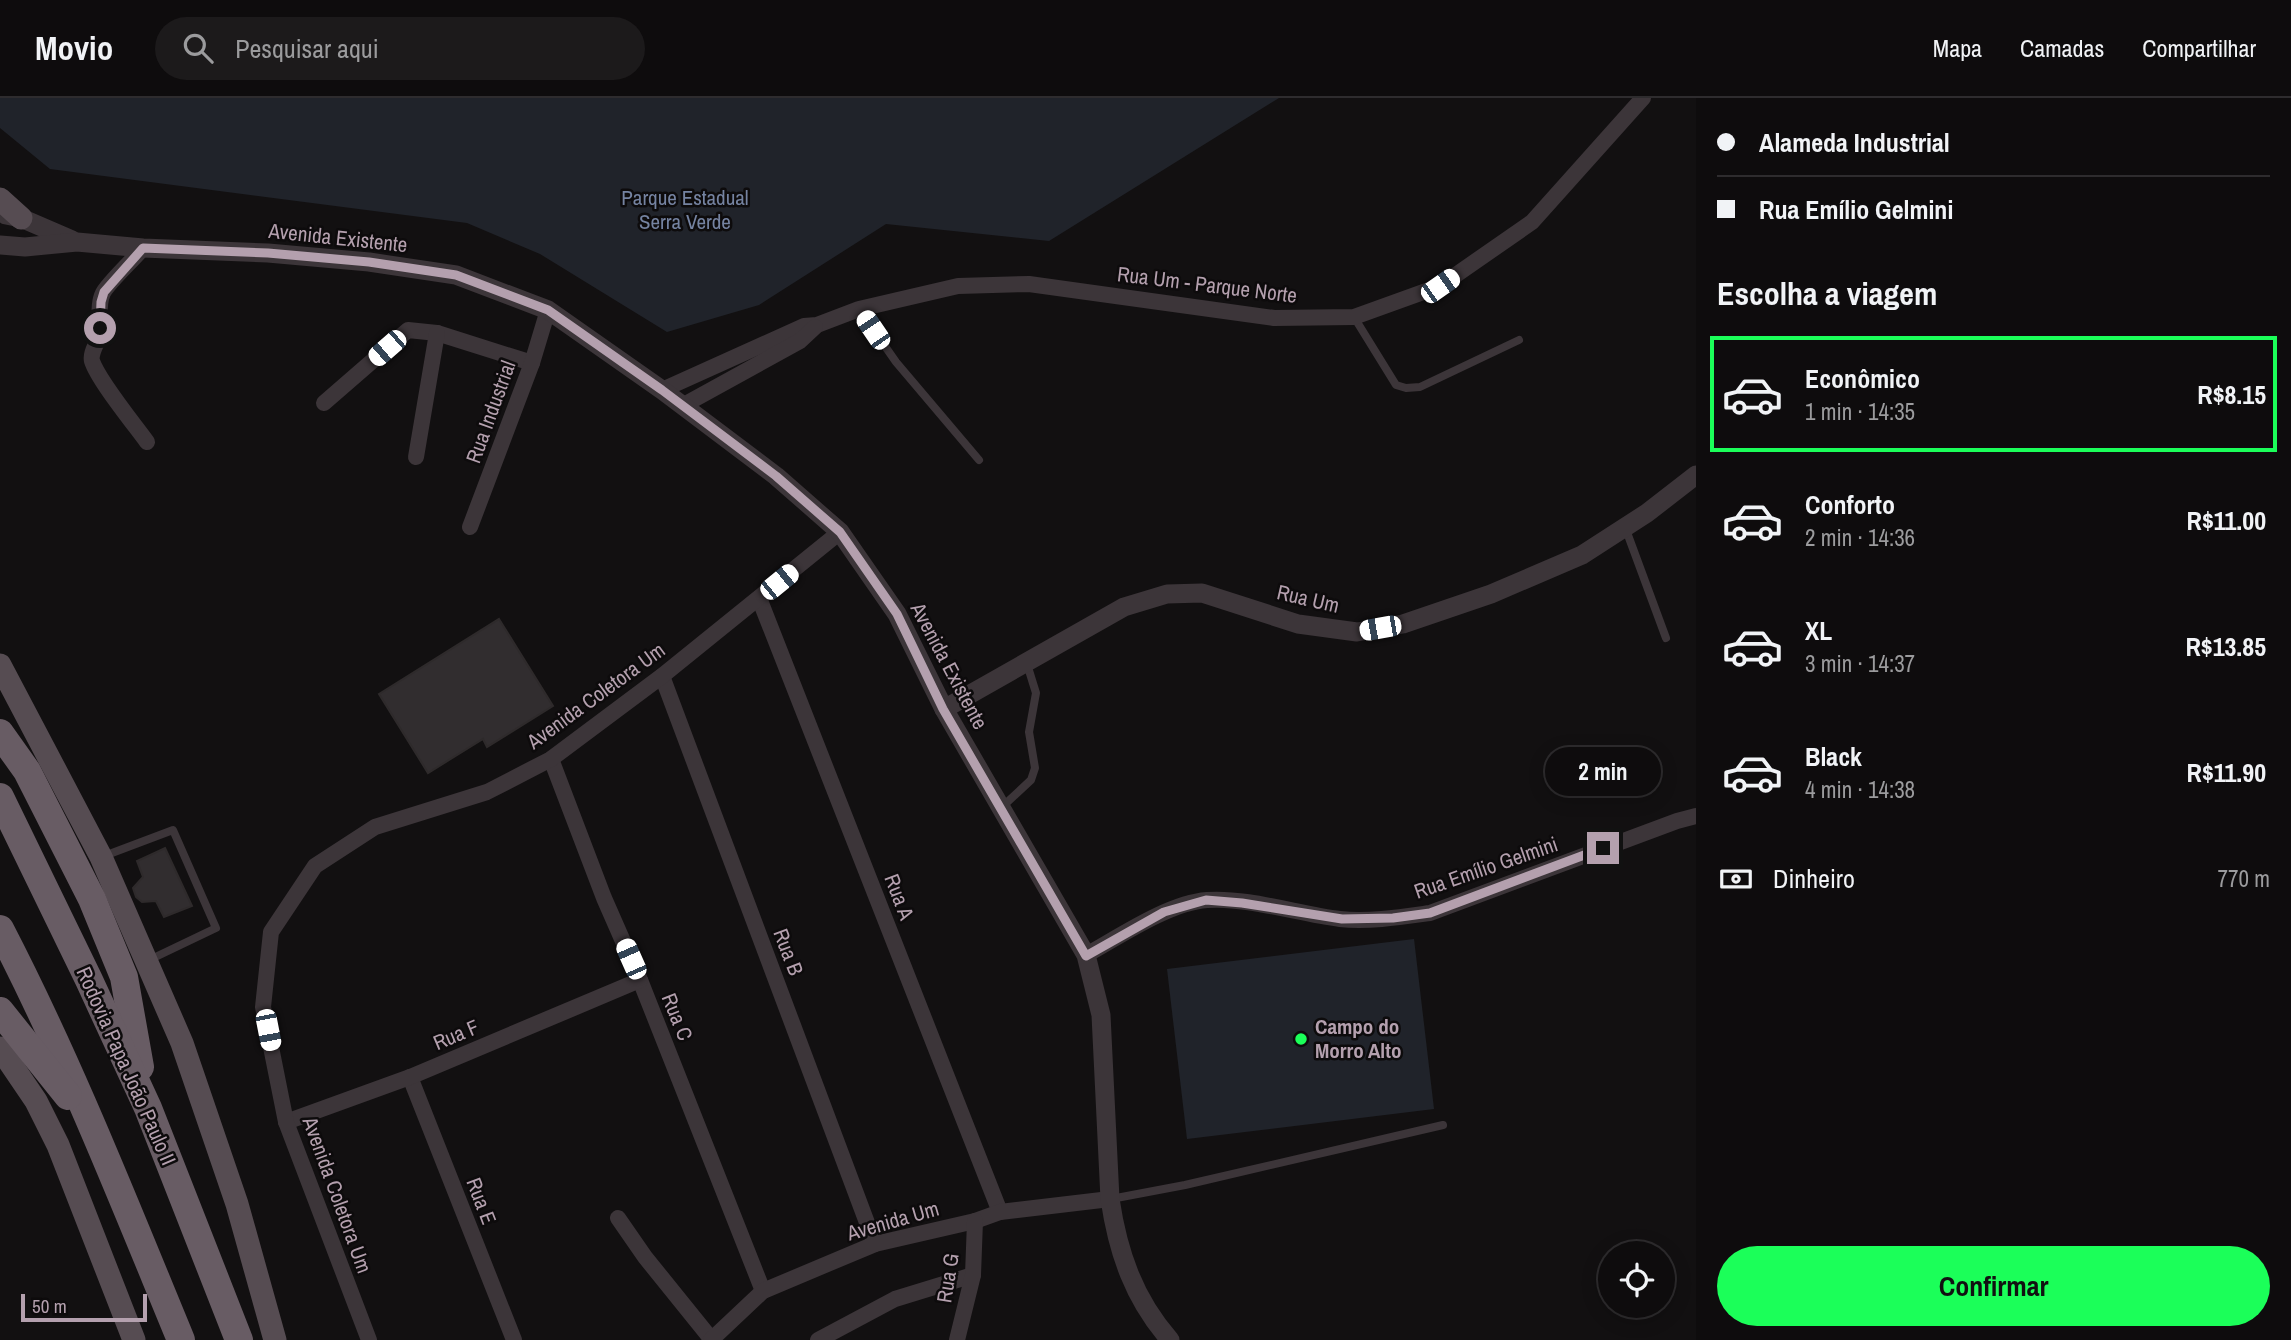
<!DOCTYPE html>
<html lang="pt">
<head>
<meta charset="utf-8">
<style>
  body { margin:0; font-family:"Archivo Narrow",sans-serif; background:#1c1a1b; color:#f1f3f6; height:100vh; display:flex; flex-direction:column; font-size:26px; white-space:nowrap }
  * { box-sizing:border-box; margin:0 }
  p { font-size:23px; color:#9b9b9d }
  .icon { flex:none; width:38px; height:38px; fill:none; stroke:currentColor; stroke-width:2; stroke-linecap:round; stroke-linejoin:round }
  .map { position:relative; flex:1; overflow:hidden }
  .details { display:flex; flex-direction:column; background:#0e0c0d; width:595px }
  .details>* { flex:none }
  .top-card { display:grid; align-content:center; height:154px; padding:0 21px; background:#0e0c0d }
  .buttons { position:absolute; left:1598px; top:1143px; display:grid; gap:14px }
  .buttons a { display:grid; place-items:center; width:77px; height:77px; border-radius:50%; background:#0e0c0d; box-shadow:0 4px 18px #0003,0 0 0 2px #2e2c2e; font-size:35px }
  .scale { position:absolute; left:21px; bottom:18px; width:126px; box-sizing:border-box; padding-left:7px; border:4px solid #b4a0ae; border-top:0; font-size:19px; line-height:24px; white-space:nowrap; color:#b4a0ae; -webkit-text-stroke:5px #0d0b0c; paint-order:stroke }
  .end { position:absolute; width:32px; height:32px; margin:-16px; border:9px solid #b4a0ae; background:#111; box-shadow:0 0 0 4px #111 }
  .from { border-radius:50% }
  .bubble { position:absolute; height:49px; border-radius:24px; background:#0e0c0d; box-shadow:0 4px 18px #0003,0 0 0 2px #2e2c2e; font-size:23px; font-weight:800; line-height:49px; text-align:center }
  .car { position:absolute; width:21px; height:42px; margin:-21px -10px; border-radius:9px; box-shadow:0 0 5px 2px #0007; background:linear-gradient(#fff 24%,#345 0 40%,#fff 0 76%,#345 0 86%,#fff 0) }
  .top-card b { display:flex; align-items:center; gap:24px; height:66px; font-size:26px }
  .top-card b+b { border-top:2px solid #2e2c2e }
  .top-card i { width:18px; height:18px; background:#f1f3f6 }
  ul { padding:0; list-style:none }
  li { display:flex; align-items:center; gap:21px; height:116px; margin:0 14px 10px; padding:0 7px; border:4px solid transparent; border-radius:0px }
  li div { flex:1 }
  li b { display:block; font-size:26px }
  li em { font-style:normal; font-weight:800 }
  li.on { border-color:#1bff59 }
  li>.icon { width:63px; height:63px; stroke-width:1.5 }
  h2 { padding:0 21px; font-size:32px; line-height:84px }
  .pay { display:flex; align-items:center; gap:18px; height:77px; padding:0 21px; font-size:26px }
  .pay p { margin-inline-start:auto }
  .primary-button { display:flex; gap:14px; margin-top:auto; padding:14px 21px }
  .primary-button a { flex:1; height:80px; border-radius:42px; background:#1bff59; color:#111; font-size:28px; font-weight:800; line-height:80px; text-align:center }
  header { display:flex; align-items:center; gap:42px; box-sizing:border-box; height:98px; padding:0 35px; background:#0e0c0d; border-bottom:2px solid #2e2c2e }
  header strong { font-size:33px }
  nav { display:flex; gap:38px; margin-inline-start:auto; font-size:24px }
  .search { width:490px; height:63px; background:#1c1a1b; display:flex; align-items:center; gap:18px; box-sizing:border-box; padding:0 24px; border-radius:38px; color:#9b9b9d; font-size:26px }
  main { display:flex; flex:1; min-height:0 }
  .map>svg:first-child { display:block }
</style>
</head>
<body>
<header>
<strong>Movio</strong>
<div class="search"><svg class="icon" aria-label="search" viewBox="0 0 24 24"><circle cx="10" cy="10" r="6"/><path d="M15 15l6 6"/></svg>Pesquisar aqui</div>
<nav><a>Mapa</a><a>Camadas</a><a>Compartilhar</a></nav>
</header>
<main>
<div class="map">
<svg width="1696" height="1242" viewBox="0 0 1696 1242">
  <rect width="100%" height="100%" fill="#121011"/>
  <g fill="#20232a">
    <path d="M0,0H1279L1049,143L886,126L759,207L667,234L540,156L467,125L50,71L0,30Z"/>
    <path d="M1414,841L1434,1011L1187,1041L1167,871Z"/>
  </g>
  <g fill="#312d2f" stroke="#2e2a2b" stroke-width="2">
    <path d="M499,521L553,608L487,649L483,641L428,675L379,596Z"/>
    <path d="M165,750L192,808L164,819L156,803L142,804L136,799L133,790L143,779L137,763Z"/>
  </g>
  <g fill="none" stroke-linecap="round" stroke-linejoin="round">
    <g stroke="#3c3539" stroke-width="8">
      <path d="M859,211L896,264L979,362"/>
      <path d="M1354,219L1396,287L1406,290L1420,289L1519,242"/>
      <path d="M1625,429L1666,540"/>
      <path d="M1002,709L1031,682L1035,670L1029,634L1036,595L1027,566"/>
      <path d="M104,758L173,732L216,830L147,863"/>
      <path d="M1111,1101L1185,1087L1443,1027"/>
    </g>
    <g stroke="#3c3539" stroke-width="16">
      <path d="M143,150C134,161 108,185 103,195C97,207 101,224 99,238C97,246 90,255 92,263C98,282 134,326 147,344"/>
      <path d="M662,292L804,228L817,227L859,211L958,188L1029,186L1274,220L1354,219L1440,188L1532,124L1643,0"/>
      <path d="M324,305L408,232L437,235L532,265"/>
      <path d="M682,308L800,243L815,229"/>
      <path d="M416,359L437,235"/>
      <path d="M470,429L532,265L548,212"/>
      <path d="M759,500L1000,1114"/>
      <path d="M662,578L875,1146"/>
      <path d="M551,661L604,800L640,882L763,1193"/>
      <path d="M1086,857C1119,839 1168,805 1207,802C1247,799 1299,816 1340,821C1369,824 1401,819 1430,815L1677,723L1696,718"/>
      <path d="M410,979L514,1242"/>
      <path d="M286,1024L410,979L640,882"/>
      <path d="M618,1120L645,1159L712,1242"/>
      <path d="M369,1242L286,1024L263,909L271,834L315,768L375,729L487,694L551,661L662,578L840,434"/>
      <path d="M711,1242L763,1193L875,1146L975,1123L1000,1114L1110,1101"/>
      <path d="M818,1242L895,1201L973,1177"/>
      <path d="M957,1242L973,1177L975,1123"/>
    </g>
    <g stroke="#3c3539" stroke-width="19">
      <path d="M6,117L21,120L72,142"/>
      <path d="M0,147L25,149L77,144L143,150L268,155L369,164L456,177L548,212L662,292L776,378L840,434L897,516L944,611L1086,857L1101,917L1110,1101C1118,1155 1134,1201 1170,1242"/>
      <path d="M944,611L1124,509L1167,496L1202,495L1298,526L1357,534L1403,526L1491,496L1582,457L1647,415L1696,377"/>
    </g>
    <g stroke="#564c52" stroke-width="23">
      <path d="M0,101L21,120"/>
      <path d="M0,567L101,759L182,945L237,1106L275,1242"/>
      <path d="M0,950L36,1003L58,1047L134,1242"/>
    </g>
    <g stroke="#685c64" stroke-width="28">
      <path d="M0,635L27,673L92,801L124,879L140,969"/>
      <path d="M0,699L89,882L148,1010L239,1242"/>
      <path d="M0,831C69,964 124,1104 181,1242"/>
      <path d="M0,913L68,998"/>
    </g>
  </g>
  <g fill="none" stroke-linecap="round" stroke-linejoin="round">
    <path stroke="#b4a0ae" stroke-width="9" d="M100,230L101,204L104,194L143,150L268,155L369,164L456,177L548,212L662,292L776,378L840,434L897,516L943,611L1086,858L1164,814L1206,802L1242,805L1342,821L1393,820L1430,815L1603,750"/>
  </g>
  <circle fill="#1bff59" stroke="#0d0b0c" stroke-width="2.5" cx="1301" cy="941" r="7"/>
  <g text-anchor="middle" stroke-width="5" stroke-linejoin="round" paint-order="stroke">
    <g font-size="21" fill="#7583a1" stroke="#0d0b0c">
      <text x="685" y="107">Parque Estadual<tspan x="685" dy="24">Serra Verde</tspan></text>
    </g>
    <g font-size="21" fill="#b4a0ae" stroke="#0d0b0c">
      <text transform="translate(338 140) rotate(6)" y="7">Avenida Existente</text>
      <text transform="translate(1207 187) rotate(7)" y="7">Rua Um - Parque Norte</text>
      <text transform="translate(491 314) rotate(-70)" y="7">Rua Industrial</text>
      <text transform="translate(1308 501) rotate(13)" y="7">Rua Um</text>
      <text transform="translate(949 568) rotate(62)" y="7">Avenida Existente</text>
      <text transform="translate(596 598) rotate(-36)" y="7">Avenida Coletora Um</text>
      <text transform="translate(1486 770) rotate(-19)" y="7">Rua Emílio Gelmini</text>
      <text transform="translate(899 799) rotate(69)" y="7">Rua A</text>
      <text transform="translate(788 854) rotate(69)" y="7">Rua B</text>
      <text transform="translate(677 919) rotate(68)" y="7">Rua C</text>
      <text transform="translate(456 937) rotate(-23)" y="7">Rua F</text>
      <text transform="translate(126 968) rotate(66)" y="7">Rodovia Papa João Paulo II</text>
      <text transform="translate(337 1097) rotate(70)" y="7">Avenida Coletora Um</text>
      <text transform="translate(481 1103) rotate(69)" y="7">Rua E</text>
      <text transform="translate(893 1123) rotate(-16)" y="7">Avenida Um</text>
      <text transform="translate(948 1180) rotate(-81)" y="7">Rua G</text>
    </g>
    <g font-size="21" font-weight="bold" fill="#b4a0ae" stroke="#0d0b0c" text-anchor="start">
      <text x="1315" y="936">Campo do<tspan x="1315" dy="24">Morro Alto</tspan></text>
    </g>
  </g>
</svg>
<div class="buttons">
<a><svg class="icon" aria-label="locate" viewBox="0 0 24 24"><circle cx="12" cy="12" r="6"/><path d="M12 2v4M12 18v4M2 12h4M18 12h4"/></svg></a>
</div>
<div class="scale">50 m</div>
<i class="end from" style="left:100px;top:230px"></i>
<i class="end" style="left:1603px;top:750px"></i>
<div class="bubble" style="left:1545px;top:649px;width:116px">2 min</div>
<i class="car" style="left:1440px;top:188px;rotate:55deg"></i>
<i class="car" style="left:873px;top:232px;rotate:326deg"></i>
<i class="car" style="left:387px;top:250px;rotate:229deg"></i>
<i class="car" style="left:779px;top:484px;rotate:51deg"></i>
<i class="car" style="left:1380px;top:530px;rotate:260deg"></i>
<i class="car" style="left:631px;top:861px;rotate:336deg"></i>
<i class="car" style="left:268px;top:932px;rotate:169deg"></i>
</div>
<section class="details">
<div class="top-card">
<b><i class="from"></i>Alameda Industrial</b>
<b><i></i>Rua Emílio Gelmini</b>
</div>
<h2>Escolha a viagem</h2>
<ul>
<li class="on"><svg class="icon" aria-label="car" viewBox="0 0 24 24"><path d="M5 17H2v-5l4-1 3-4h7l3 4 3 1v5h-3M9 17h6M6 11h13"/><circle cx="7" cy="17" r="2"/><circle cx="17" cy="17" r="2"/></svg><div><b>Econômico</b><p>1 min · 14:35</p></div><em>R$8.15</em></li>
<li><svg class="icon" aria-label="car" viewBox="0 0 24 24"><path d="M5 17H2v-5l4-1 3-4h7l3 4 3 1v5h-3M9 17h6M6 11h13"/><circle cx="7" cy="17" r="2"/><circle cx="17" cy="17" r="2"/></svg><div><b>Conforto</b><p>2 min · 14:36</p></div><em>R$11.00</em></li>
<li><svg class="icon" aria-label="car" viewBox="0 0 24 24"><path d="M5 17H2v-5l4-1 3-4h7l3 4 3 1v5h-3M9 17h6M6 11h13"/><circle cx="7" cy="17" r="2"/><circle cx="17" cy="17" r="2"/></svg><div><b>XL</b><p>3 min · 14:37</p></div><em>R$13.85</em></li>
<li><svg class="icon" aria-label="car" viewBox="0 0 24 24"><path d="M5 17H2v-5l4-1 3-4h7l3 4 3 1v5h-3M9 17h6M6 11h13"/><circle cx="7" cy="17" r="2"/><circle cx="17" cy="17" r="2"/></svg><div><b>Black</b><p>4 min · 14:38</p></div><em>R$11.90</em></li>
</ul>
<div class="pay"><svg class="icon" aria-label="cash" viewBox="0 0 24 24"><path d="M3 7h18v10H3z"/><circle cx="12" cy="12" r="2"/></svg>Dinheiro<p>770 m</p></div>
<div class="primary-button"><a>Confirmar</a></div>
</section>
</main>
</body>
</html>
